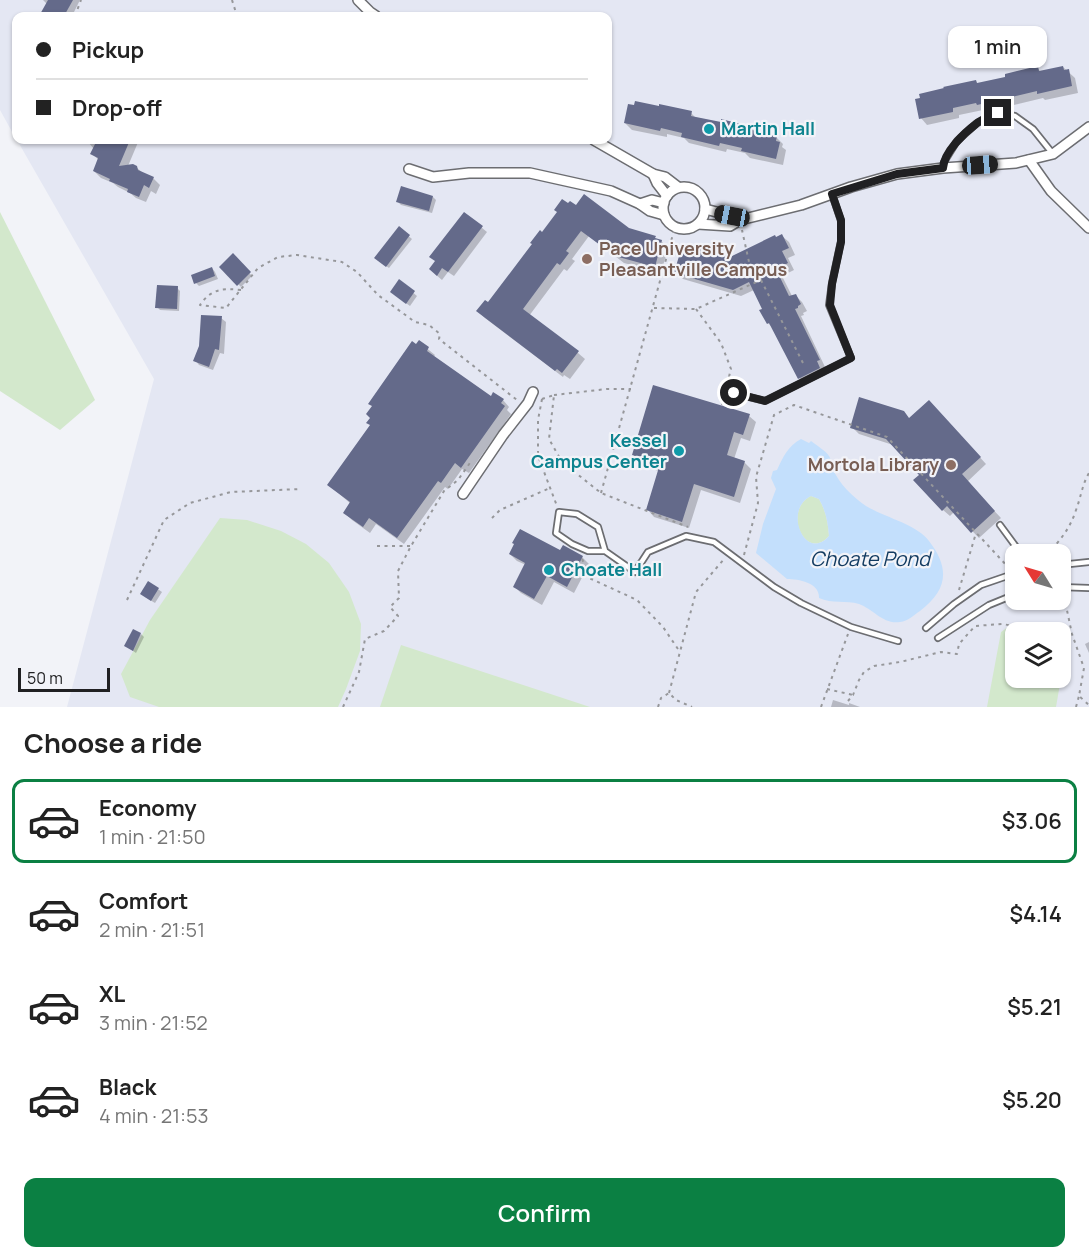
<!DOCTYPE html>
<html lang="en">
<head>
<meta charset="utf-8">
<style>
  body { margin:0; font-family:Manrope,sans-serif; background:#f2f2f2; color:#222; height:100vh; display:flex; flex-direction:column; font-size:22px; white-space:nowrap }
  * { box-sizing:border-box; margin:0 }
  p { font-size:20px; color:#767676 }
  .icon { flex:none; width:33px; height:33px; fill:none; stroke:currentColor; stroke-width:2; stroke-linecap:round; stroke-linejoin:round }
  .map { position:relative; height:707px; overflow:hidden }
  .panel { display:flex; flex-direction:column; background:#fff; flex:1 }
  .panel>* { flex:none }
  .top-card { position:absolute; left:12px; top:12px; width:600px; height:132px; border-radius:12px; box-shadow:0 2px 4px #0004; display:grid; align-content:center; height:132px; padding:0 24px; background:#fff }
  .needle { width:39px; rotate:307deg }
  .tools { position:absolute; left:1005px; top:544px; display:grid; gap:12px }
  .tools a { display:grid; place-items:center; width:66px; height:66px; border-radius:12px; background:#fff; box-shadow:0 2px 4px #0004; font-size:30px }
  .scale { position:absolute; left:18px; bottom:15px; width:92px; box-sizing:border-box; padding-left:6px; border:3px solid #202022; border-top:0; font-size:16px; line-height:21px; white-space:nowrap; color:#202022; -webkit-text-stroke:4px #f2f3f8; paint-order:stroke }
  .end { position:absolute; width:27px; height:27px; margin:-14px; border:8px solid #202022; background:#fff; box-shadow:0 0 0 3px #fff }
  .from { border-radius:50% }
  .bubble { position:absolute; height:42px; border-radius:12px; background:#fff; box-shadow:0 2px 4px #0004; font-size:20px; font-weight:600; line-height:42px; text-align:center }
  .car { position:absolute; width:18px; height:36px; margin:-18px -9px; border-radius:8px; box-shadow:0 0 4px 2px #0007; background:linear-gradient(#222 24%,#8ab4d8 0 40%,#222 0 76%,#8ab4d8 0 86%,#222 0) }
  .top-card b { display:flex; align-items:center; gap:21px; height:57px; font-size:22px }
  .top-card b+b { border-top:2px solid #e0e0e0 }
  .top-card i { width:15px; height:15px; background:#222 }
  ul { padding:0; list-style:none }
  li { display:flex; align-items:center; gap:18px; height:84px; margin:0 12px 9px; padding:0 12px; border:3px solid transparent; border-radius:12px }
  li div { flex:1 }
  li b { display:block; font-size:22px }
  li em { font-style:normal; font-weight:600 }
  li.active { border-color:#0b8043 }
  li>.icon { width:54px; height:54px; stroke-width:1.5 }
  h2 { padding:0 24px; font-size:27px; line-height:72px }
  .button { display:flex; gap:12px; margin-top:auto; padding:12px 24px }
  .button a { flex:1; height:69px; border-radius:12px; background:#0b8043; color:#fff; font-size:24px; font-weight:600; line-height:69px; text-align:center }
  .map>svg:first-child { display:block }
</style>
</head>
<body>
<div class="map">
<svg width="1089" height="707" viewBox="0 0 1089 707">
  <rect width="100%" height="100%" fill="#f2f3f8"/>
  <path fill="#e4e7f3" fill-rule="evenodd" d="M0,0H1089V707H67L154,379L17,140H608V16H16V139L0,110ZM1016,555H1060V600H1016ZM1016,633H1060V678H1016Z"/>
  <g fill="#d3e8cc">
    <path d="M0,212L95,400L60,430L0,391Z"/>
    <path d="M811,496L819,499C826,511 828,523 829,536C805,563 782,510 811,496Z"/>
    <path d="M220,518L247,520L281,531L306,544L329,563L349,592L361,624L360,651L346,689L338,707H159L130,697L121,674L150,620Z"/>
    <path d="M1008,627L1040,633H1016V678H1060L1061,637H1063L1067,643L1056,707H987L1001,632Z"/>
    <path d="M401,645L590,707H380Z"/>
  </g>
  <path fill="#c3dffc" fill-rule="evenodd" d="M801,439L809,443L811,441C817,446 825,450 829,456C831,459 832,465 833,469C839,484 853,497 866,506C884,517 918,525 929,541C950,568 948,590 920,611C914,615 908,621 900,622C884,625 873,609 859,604C846,600 832,604 819,598C820,583 799,579 787,579L756,553L763,524L776,489L771,478L773,471L777,470C783,457 788,446 801,439ZM811,496L819,499C826,511 828,523 829,536C806,563 782,510 811,496Z"/>
  <g fill="#0003">
    <path d="M43,0H80L72,16H40L47,4Z"/>
    <path d="M1063,67L1075,78L1078,93L1045,100L1043,98L985,112L983,110L959,115V118L927,125L921,118L978,84L1007,78L1037,68L1041,72Z"/>
    <path d="M691,113L697,119L752,128L757,133L776,137L783,144L782,147L786,150L783,165L750,158L745,153L727,149L726,152L689,143L684,138L667,134V137L632,130L625,123Z"/>
    <path d="M89,140H139L128,166L136,167L144,174L153,178L160,185L156,194L151,191L146,202L136,198L130,193L118,187L113,183L101,178L94,171L99,160L92,154L94,149L88,142Z"/>
    <path d="M433,197L436,200L432,213L401,205L398,202Z"/>
    <path d="M559,212L655,238L661,241L668,248L661,273L624,263L589,236L572,259L575,261L567,271L564,269L529,316L578,353L585,359L570,379L564,375L563,377L485,318L478,311L488,304Z"/>
    <path d="M465,214L487,232L454,276L448,272L442,280L435,274Z"/>
    <path d="M399,228L412,239L389,268L379,261Z"/>
    <path d="M782,236L789,242L795,255L788,258L794,270L782,276L792,296L795,295L802,302L807,311L803,313L804,315L801,316L825,367L823,368L826,375L806,384L799,378L774,329L768,323L764,309L754,290L741,296L683,279L676,272L730,258Z"/>
    <path d="M233,255L252,276L241,287L221,267Z"/>
    <path d="M212,268L215,272L218,279L199,286L196,283Z"/>
    <path d="M399,281L417,296L410,306L395,295Z"/>
    <path d="M177,288L180,291L179,311L160,310L157,307Z"/>
    <path d="M221,318L226,322L224,354L220,353L213,370L199,365L195,360Z"/>
    <path d="M419,342L435,355L433,358L491,398L503,400L509,407L507,410L511,414L469,473L462,469L448,489L445,487L404,544L376,524L370,533L352,520L345,513L351,504L329,485L371,426Z"/>
    <path d="M936,409L986,464L967,482L1001,518L979,538L954,512L950,516L943,510L921,475L893,445L859,434L852,427L910,419Z"/>
    <path d="M749,416L756,422L750,441L741,438L734,459L744,462L751,469L740,503L701,490L689,528L654,517L648,510L660,471L655,470L649,465L640,462L633,455Z"/>
    <path d="M564,547L582,557L589,564L574,593L554,582L542,605L521,593L515,587L526,565L517,561L510,554L560,552Z"/>
    <path d="M149,583L162,592L155,603L145,597Z"/>
    <path d="M141,634L144,637L136,653L126,646Z"/>
    <path d="M1089,642V653L1085,644Z"/>
    <path d="M833,700L849,705V703L860,707H831Z"/>
  </g>
  <g fill="#646a8a">
    <path d="M48,0H73L64,16H39Z"/>
    <path d="M1038,66L1039,71L1063,66L1064,70L1069,69L1072,86L1037,94V91L977,105L976,103L953,108V112L919,119L915,99L920,98L919,94L944,88L943,87L976,80L977,83L1005,77V74Z"/>
    <path d="M635,101L659,106V104L692,111L691,116L721,122V119L753,127L752,130L777,136L776,141L780,142L776,159L741,151L742,148L720,143L719,146L681,137L682,133L661,128L660,131L624,123L628,104L634,105Z"/>
    <path d="M97,140H130L119,166L133,164L137,166L138,170L154,177L149,188L144,185L139,197L127,192L128,189L109,181L110,179L93,171L98,158L90,154Z"/>
    <path d="M401,186L433,196L429,211L396,202Z"/>
    <path d="M584,194L629,228L656,236L655,238L662,240L655,267L615,256L581,231L566,251L569,253L560,265L557,263L523,309L579,351L562,373L557,369L555,371L476,311L485,300L488,302L532,244L530,243L540,230L542,232L557,212L554,210L562,199L568,203L570,201L576,205Z"/>
    <path d="M464,212L483,226L448,272L442,268L437,276L429,269L435,261L429,257Z"/>
    <path d="M399,226L410,235L386,267L374,258Z"/>
    <path d="M782,234L789,248L782,251L788,263L776,269L789,296L796,294L801,304L798,306V308L795,309L820,360L817,361L820,368L798,379L769,323L767,324L759,310L762,309L749,282L733,290L674,273L682,246L688,248L689,245L730,257L775,235L776,237Z"/>
    <path d="M233,253L251,272L237,286L219,267Z"/>
    <path d="M212,267L215,276L194,284L191,275Z"/>
    <path d="M399,279L415,291L406,304L390,292Z"/>
    <path d="M157,285L178,286L177,309L155,308Z"/>
    <path d="M201,315L222,316L219,350L215,349L209,367L193,361L199,346Z"/>
    <path d="M419,340L429,347L427,351L491,396L493,392L504,399L501,403L505,406L461,468L455,463L441,483L438,481L397,538L369,518L363,527L343,513L350,502L327,485L370,425L366,423L370,418L366,414L372,406L368,404L412,341L416,344Z"/>
    <path d="M653,385L750,414L743,435L734,432L727,455L745,461L734,497L694,484L682,522L646,510L659,467L646,463L647,460L632,455Z"/>
    <path d="M859,397L904,411L909,418L929,400L981,457L962,474L995,511L971,533L947,506L942,511L913,480L919,475L886,439L850,428Z"/>
    <path d="M520,529L560,550L563,545L583,556L567,587L547,576L534,599L513,587L525,563L509,554L514,544L512,543Z"/>
    <path d="M148,581L159,588L151,601L140,594Z"/>
    <path d="M133,629L141,633L133,651L124,646Z"/>
  </g>
  <g fill="none" stroke-linecap="round" stroke-linejoin="round">
    <g stroke="#6c6d71" stroke-width="8">
      <g id="service">
        <path d="M943,168L944,162L957,141L977,123L998,113L1015,116L1033,129L1053,154"/>
        <path d="M733,393L765,401L851,358L829,305L832,283L841,241V221L832,194"/>
        <path d="M1000,525L1022,555"/>
        <path d="M605,551H588L572,544L556,533L559,512L577,514L598,527L605,551L635,572L648,552L686,536L714,542L774,587L801,603L851,627L898,641"/>
        <path d="M1060,565L1089,562"/>
        <path d="M1060,587L1089,588"/>
        <path d="M926,628L954,604L981,585L1016,573"/>
        <path d="M938,638L989,605L1016,594"/>
      </g>
    </g>
    <g stroke="#6c6d71" stroke-width="12">
      <g id="minor">
        <path d="M358,0L370,12L376,16"/>
        <path d="M594,140L653,174L665,177L678,187"/>
        <path d="M1029,160L1051,191L1089,228"/>
        <path d="M409,169L433,177L469,173H530L611,191L640,204L650,211L664,215"/>
        <path d="M653,174L657,183L667,196"/>
        <circle cx="684" cy="208" r="21"/>
        <path d="M640,204L652,200L664,203"/>
        <path d="M705,209L732,216L740,220"/>
        <path d="M698,224L730,226L740,220L801,205L851,187L897,174L943,168L1016,163L1053,154L1089,127"/>
        <path d="M463,494L503,435L528,403L533,392"/>
      </g>
    </g>
    <g stroke="#96979a" stroke-width="2" stroke-dasharray="3 4.5" stroke-linecap="butt">
      <path d="M232,0L237,16"/>
      <path d="M75,16L81,0"/>
      <path d="M761,280L805,367"/>
      <path d="M241,290C222,288 211,289 200,305L226,308L258,268L278,257L297,255L342,262L357,272L378,295L415,322L429,325L440,334L439,339L517,400"/>
      <path d="M654,308L696,309L761,280L749,262L742,230"/>
      <path d="M696,309L721,343L731,369L726,388"/>
      <path d="M554,395L607,389H631"/>
      <path d="M542,399L554,395L549,439L562,462L601,493L688,527"/>
      <path d="M542,399L538,420V456L557,506"/>
      <path d="M722,405L725,393"/>
      <path d="M601,493L675,227"/>
      <path d="M492,518L500,510L550,488"/>
      <path d="M377,546H411"/>
      <path d="M744,555L758,503L756,477L774,415L794,405L887,437L1009,568"/>
      <path d="M1047,555C1060,540 1070,529 1076,510C1081,497 1082,485 1089,473"/>
      <path d="M582,559L585,565L587,577L637,600L663,627L680,652"/>
      <path d="M959,590L976,533"/>
      <path d="M1064,596L1072,634L1084,668L1079,696L1089,705"/>
      <path d="M127,600L164,520L190,503L231,492L301,489"/>
      <path d="M1060,634L1068,635L1072,634"/>
      <path d="M827,689L853,695"/>
      <path d="M669,693L696,592L724,559"/>
      <path d="M848,701L853,695L859,680L864,672L874,666L900,662L941,652L957,654L959,644L975,626L1002,624L1057,633"/>
      <path d="M343,707L359,672L365,639L384,631L398,616L390,607L399,598L398,571L411,546L444,491L458,480L472,460"/>
      <path d="M658,707L661,698L669,693L676,700L692,707"/>
      <path d="M821,707L848,634"/>
      <path d="M1076,707L1079,696"/>
    </g>
    <use href="#service" stroke="#fff" stroke-width="4.5"/>
    <use href="#minor" stroke="#fff" stroke-width="9"/>
  </g>
  <g fill="none" stroke-linecap="round" stroke-linejoin="round">
    <path stroke="#202022" stroke-width="8" d="M734,393L765,401L851,358L830,305L832,284L841,242V220L832,194L897,174L943,168C944,152 964,133 976,124C982,119 991,116 998,113"/>
  </g>
  <g fill="#0f9aa8" stroke="#f2f3f8" stroke-width="2">
    <circle cx="709" cy="129" r="6"/>
    <circle cx="679" cy="451" r="6"/>
    <circle cx="549" cy="570" r="6"/>
  </g>
  <g fill="#8d6e63" stroke="#f2f3f8" stroke-width="2">
    <circle cx="587" cy="259" r="6"/>
    <circle cx="951" cy="465" r="6"/>
  </g>
  <g text-anchor="middle" stroke-width="4.5" stroke-linejoin="round" paint-order="stroke">
    <g font-size="18" font-weight="bold" fill="#0d838f" stroke="#f2f3f8" text-anchor="start">
      <text x="721" y="135">Martin Hall</text>
      <text x="667" y="447" text-anchor="end">Kessel<tspan x="667" dy="21">Campus Center</tspan></text>
      <text x="561" y="576">Choate Hall</text>
    </g>
    <g font-size="18" font-weight="bold" fill="#785e54" stroke="#f2f3f8" text-anchor="start">
      <text x="599" y="255">Pace University<tspan x="599" dy="21">Pleasantville Campus</tspan></text>
      <text x="939" y="471" text-anchor="end">Mortola Library</text>
    </g>
    <g font-size="20" font-style="italic" fill="#123b61" stroke="#f2f3f8">
      <text x="870" y="566">Choate Pond</text>
    </g>
  </g>
</svg>
<div class="tools">
<a><svg class="needle" viewBox="-14 -14 28 28"><path d="M0-13l5 13h-10z" fill="#e53935"/><path d="M0 13l5-13h-10z" fill="#767676"/></svg></a>
<a><svg class="icon" aria-label="layers" viewBox="0 0 24 24"><path d="M12 4l9 5-9 5-9-5zM3 14l9 5 9-5"/></svg></a>
</div>
<div class="scale">50 m</div>
<i class="end from" style="left:734px;top:393px"></i>
<i class="end" style="left:998px;top:113px"></i>
<div class="bubble" style="left:948px;top:26px;width:99px">1 min</div>
<i class="car" style="left:980px;top:165px;rotate:86deg"></i>
<i class="car" style="left:732px;top:216px;rotate:281deg"></i>
<div class="top-card">
<b><i class="from"></i>Pickup</b>
<b><i></i>Drop-off</b>
</div>
</div>
<section class="panel">
<h2>Choose a ride</h2>
<ul>
<li class="active"><svg class="icon" aria-label="car" viewBox="0 0 24 24"><path d="M5 17H2v-5l4-1 3-4h7l3 4 3 1v5h-3M9 17h6M6 11h13"/><circle cx="7" cy="17" r="2"/><circle cx="17" cy="17" r="2"/></svg><div><b>Economy</b><p>1 min · 21:50</p></div><em>$3.06</em></li>
<li><svg class="icon" aria-label="car" viewBox="0 0 24 24"><path d="M5 17H2v-5l4-1 3-4h7l3 4 3 1v5h-3M9 17h6M6 11h13"/><circle cx="7" cy="17" r="2"/><circle cx="17" cy="17" r="2"/></svg><div><b>Comfort</b><p>2 min · 21:51</p></div><em>$4.14</em></li>
<li><svg class="icon" aria-label="car" viewBox="0 0 24 24"><path d="M5 17H2v-5l4-1 3-4h7l3 4 3 1v5h-3M9 17h6M6 11h13"/><circle cx="7" cy="17" r="2"/><circle cx="17" cy="17" r="2"/></svg><div><b>XL</b><p>3 min · 21:52</p></div><em>$5.21</em></li>
<li><svg class="icon" aria-label="car" viewBox="0 0 24 24"><path d="M5 17H2v-5l4-1 3-4h7l3 4 3 1v5h-3M9 17h6M6 11h13"/><circle cx="7" cy="17" r="2"/><circle cx="17" cy="17" r="2"/></svg><div><b>Black</b><p>4 min · 21:53</p></div><em>$5.20</em></li>
</ul>
<div class="button"><a>Confirm</a></div>
</section>
</body>
</html>
